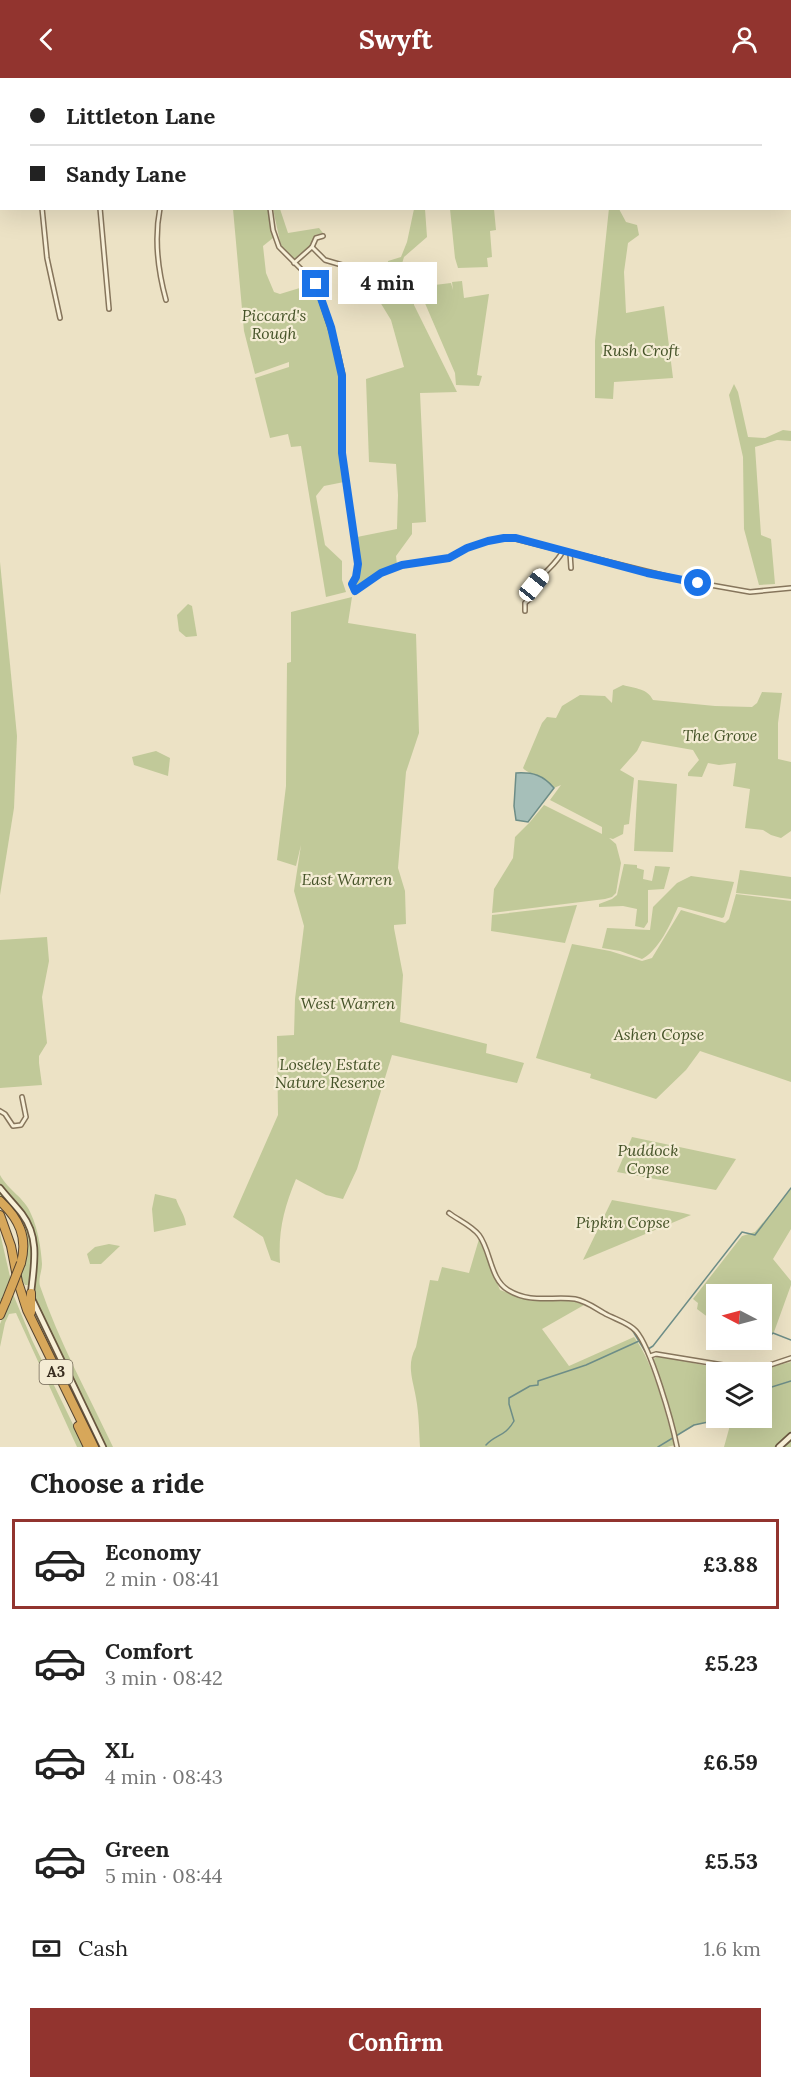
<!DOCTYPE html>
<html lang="en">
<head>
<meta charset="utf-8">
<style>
  body { margin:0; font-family:Lora,serif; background:#f6f6f6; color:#222; height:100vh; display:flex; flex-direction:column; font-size:22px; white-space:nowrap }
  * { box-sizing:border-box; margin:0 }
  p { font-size:20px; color:#767676 }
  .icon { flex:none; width:33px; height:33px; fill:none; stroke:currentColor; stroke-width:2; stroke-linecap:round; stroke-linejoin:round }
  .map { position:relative; height:1369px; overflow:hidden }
  .drawer { display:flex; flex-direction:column; background:#fff; flex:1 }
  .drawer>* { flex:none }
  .banner { position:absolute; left:0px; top:0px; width:792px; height:132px; box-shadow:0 6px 24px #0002; display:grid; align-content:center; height:132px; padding:0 30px; background:#fff }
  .needle { width:39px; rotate:276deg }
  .buttons { position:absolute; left:706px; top:1206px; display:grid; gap:12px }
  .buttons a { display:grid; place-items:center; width:66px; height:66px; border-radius:0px; background:#fff; box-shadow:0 6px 24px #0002; font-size:30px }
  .end { position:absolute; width:27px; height:27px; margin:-14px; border:8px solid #1a73e8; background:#fff; box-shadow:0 0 0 3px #fff }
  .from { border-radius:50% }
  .bubble { position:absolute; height:42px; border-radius:0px; background:#fff; box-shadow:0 6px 24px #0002; font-size:20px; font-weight:700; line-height:42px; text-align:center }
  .car { position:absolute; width:18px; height:36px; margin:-18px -9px; border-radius:8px; box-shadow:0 0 4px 2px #0007; background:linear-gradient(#fff 24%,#345 0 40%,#fff 0 76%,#345 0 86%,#fff 0) }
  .banner b { display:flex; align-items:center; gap:21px; height:57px; font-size:22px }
  .banner b+b { border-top:2px solid #e0e0e0 }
  .banner i { width:15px; height:15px; background:#222 }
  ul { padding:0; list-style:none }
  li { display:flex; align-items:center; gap:18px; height:90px; margin:0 12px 9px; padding:0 18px; border:3px solid transparent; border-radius:0px }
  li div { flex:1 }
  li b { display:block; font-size:22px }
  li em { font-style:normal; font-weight:700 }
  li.on { border-color:#92342f }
  li>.icon { width:54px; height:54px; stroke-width:1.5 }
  h2 { padding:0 30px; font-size:27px; line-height:72px }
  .pay { display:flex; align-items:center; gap:15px; height:66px; padding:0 30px; font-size:22px }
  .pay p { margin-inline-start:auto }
  .cta { display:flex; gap:12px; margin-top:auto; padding:12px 30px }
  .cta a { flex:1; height:69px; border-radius:0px; background:#92342f; color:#fff; font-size:24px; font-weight:700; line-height:69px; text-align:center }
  header { display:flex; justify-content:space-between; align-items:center; height:78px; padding:0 30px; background:#92342f; color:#fff; font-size:27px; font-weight:700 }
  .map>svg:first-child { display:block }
</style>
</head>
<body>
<header><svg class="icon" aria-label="back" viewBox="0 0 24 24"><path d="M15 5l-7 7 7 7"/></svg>Swyft<svg class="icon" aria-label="person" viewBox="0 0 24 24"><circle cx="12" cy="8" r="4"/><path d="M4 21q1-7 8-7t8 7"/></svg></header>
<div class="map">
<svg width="791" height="1369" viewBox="0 0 791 1369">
  <rect width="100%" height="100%" fill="#ece2c5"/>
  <g fill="#c1c999">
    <path d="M609,130L619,131L626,144L637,147L639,157L628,165L624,194L626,235L664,228L673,300L614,304L613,321L595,320V263Z"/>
    <path d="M233,131H268L273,160L263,168L266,195L274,214L280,216L303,209L307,202L315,210L328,243L342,313L340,370L344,404L324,408L316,418L325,467L342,483V502L346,514L326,519L301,368L291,369L288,356L270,360L255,300L289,289V284L255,296L244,253Z"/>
    <path d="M273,131H280L288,155L319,150L323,155L315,157L309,170L294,183L281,168Z"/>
    <path d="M414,131H425L427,159L404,179L401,189L414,202V227L457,314L420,315L426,444L412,445V456L396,478L397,487L383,491L356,511L354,507L360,489L357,459L397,451L398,417L396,386L369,384L366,301L404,289L391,242L358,188L401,205L402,199L388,187V183L401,179L407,164Z"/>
    <path d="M450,131H494L496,152L490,153L492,179L487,180L488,189L458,190L455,180Z"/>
    <path d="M462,203L464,220L489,216L477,297L482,298L479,308L456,307L455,295L418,209L451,205L453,212L452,204Z"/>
    <path d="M734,306L738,314L748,359L765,360L783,352L791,353V363L777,362L755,369L761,457L771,461L775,506L759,507L744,451L743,379L729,317Z"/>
    <path d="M0,484L17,658L14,730L0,817Z"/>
    <path d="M352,519L348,545L416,556L419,655L406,694L398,790L405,813L406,846L394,847V850L403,897L400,944L487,966L486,975L524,985L517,1005L392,977L357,1091L343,1121L326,1117L296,1101C284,1130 278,1153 280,1185L271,1182L263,1159L233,1139L278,1037L277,958L294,957L295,921L304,848L294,813L301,767L296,788L277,782L286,708L287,585L291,584V534Z"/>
    <path d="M188,526L192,528L197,558L186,559L179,553L177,537Z"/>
    <path d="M623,607C636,611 647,610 653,622L715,628L752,629L757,625L762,614L782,615L778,645V681L791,684V753L781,760L771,757L763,752L745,750L750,711L733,708L736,685L719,687L708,685L702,699L688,698V695L699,682L693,672L642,663L637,673L620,692L634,700L629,746L624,747L623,756L613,761L609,760L616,766L621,785L616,815L612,819L605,821L492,835L494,811L513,780L515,759L530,744L544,727L602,756V749L550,722L561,707L554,710C542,695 530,698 523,690L542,645L547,639L556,640L562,628L580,617L605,618L612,625L613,612Z"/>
    <path d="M156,673L170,680L168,698L134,687L132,679Z"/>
    <path d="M638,702L677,706L673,774L634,773Z"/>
    <path d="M624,786L637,787V790L644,792L643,801L652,803L655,788L670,789L664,811L648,812V844L644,850L635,848L637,831L623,828L599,829V826L612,821L617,817Z"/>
    <path d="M740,792L791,799V821L736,815Z"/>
    <path d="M691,798L734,804L724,839L722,840L680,829H678C670,847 659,872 642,881L620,873L602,870L607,850L650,852L653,829L677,805Z"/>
    <path d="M736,816L791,823V1004L700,973L686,992L656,1021L590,1000L591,996L536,980L572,866L610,873L642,883L652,880L681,832L725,845L729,841Z"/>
    <path d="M577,827L565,865L491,853L492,837Z"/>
    <path d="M47,859L49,883L42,919L47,965L39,978V985L42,1007L0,1010V862Z"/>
    <path d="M632,1059L736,1081L716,1112L617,1094Z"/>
    <path d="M0,1097C8,1112 25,1120 31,1136C38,1151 41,1170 42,1186C42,1193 38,1201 40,1208C59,1264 88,1316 113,1369H98L35,1239L34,1233L38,1228L34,1217V1207H25L21,1201V1195L26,1175L15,1136L0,1119Z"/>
    <path d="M791,1111V1151L773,1181L791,1203V1207L774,1254L766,1262L752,1268L739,1262H762V1216H717V1246L697,1231L698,1225L693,1221L742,1158L755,1154Z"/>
    <path d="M155,1116L176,1121C179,1130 185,1137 186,1147L154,1154L152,1131Z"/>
    <path d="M612,1122L683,1135L691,1137L583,1182Z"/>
    <path d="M0,1155L11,1203L0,1231Z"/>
    <path d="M479,1161L500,1212L531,1223H573L584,1227L542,1251L569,1288L634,1259C655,1287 664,1333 675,1367L667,1369H420C419,1353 419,1336 416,1320C413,1302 406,1287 416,1269L430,1202L438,1203L442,1189L469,1195Z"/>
    <path d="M109,1166L120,1168L101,1186H90L87,1176L95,1169Z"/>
    <path d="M13,1216L32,1262L84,1369H77L16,1235L9,1236L5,1245L0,1269V1246Z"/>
    <path d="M658,1278L728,1292L766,1290L791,1284V1369H724L729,1351V1340H762V1294H717V1340H727L694,1347L677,1357L652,1282Z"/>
  </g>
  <path fill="#a6bfb9" stroke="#6d8d87" stroke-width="1.5" d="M516,695C533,694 543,697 554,710L528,744L516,742L514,728Z"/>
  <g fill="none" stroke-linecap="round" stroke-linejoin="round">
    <g stroke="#6d8d87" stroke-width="1.5">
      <path d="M585,1226L631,1250L645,1273L653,1268L742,1154L755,1157L791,1110"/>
      <path d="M754,1270L758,1264L766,1262L773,1255L791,1262"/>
      <path d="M762,1312L791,1303"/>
      <path d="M486,1367C496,1356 505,1359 514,1343L509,1326V1320L530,1308L538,1307V1303L586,1287L639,1263"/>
      <path d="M658,1369L694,1347L727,1340"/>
    </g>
    <g stroke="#86755c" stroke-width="6">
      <g id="street">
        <path d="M90,0L91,2"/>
        <path d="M232,0V2"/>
        <path d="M126,2V0"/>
        <path d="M195,2V0"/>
        <path d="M42,130L47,180L60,240"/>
        <path d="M100,130L109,231"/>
        <path d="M160,130C154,161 158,193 166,222"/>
        <path d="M270,130L273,152L279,169L316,206L337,271L343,298L342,375L358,486L356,499L352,506L355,513L381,495L402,487L449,480L467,470L488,463L504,460L516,461L682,502L750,514L791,510"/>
        <path d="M312,169L325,182L342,187"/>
        <path d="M294,185L312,169L316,160L323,158"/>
        <path d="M570,475L571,490"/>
        <path d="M525,533V525L533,518C537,495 553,492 563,473"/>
        <path d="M0,1033L5,1036L13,1048L21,1047L26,1039L22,1019"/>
        <path d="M449,1135C458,1142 471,1147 479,1157C491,1173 490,1201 508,1212C531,1226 552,1218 575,1221C586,1223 595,1230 604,1235C614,1241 628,1244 636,1253C651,1270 672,1344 677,1369"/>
        <path d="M650,1278L656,1276L735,1289L767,1288L791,1280"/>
      </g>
    </g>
    <g stroke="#68563f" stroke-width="8">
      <g id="secondary">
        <path d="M0,1110C7,1119 15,1127 22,1136C40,1160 34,1187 31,1215L32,1221L103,1369"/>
        <path d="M779,1369L791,1358"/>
      </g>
    </g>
    <g stroke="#544330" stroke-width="9">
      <g id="primary">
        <path d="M494,0L496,2"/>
        <path d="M790,87H791"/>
      </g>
    </g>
    <g stroke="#544330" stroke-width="10">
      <g id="highway">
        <path d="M0,1123C19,1141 28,1159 21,1185"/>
        <path d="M0,1137L11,1168L18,1204L27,1232L94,1369"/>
        <path d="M31,1215V1234"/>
        <path d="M0,1237L6,1223"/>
        <path d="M78,1348L88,1369"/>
      </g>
    </g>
    <use href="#street" stroke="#f7efd7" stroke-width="3"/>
    <use href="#secondary" stroke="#f7efd7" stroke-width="4.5"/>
    <use href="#primary" stroke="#edd99e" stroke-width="6"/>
    <use href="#highway" stroke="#d7a75a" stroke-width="8"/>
    <g stroke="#372c1f" stroke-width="1.5" stroke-dasharray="10 10" stroke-linecap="butt">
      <path d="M695,0L698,2"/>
      <path d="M790,52L791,53"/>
    </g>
    <g stroke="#544330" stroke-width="10" stroke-linecap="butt">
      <path id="highway-bridge" d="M6,1223L21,1185"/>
    </g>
    <use href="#highway-bridge" stroke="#d7a75a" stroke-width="8"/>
  </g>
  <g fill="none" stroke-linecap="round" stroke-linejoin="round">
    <path stroke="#1a73e8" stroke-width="8" d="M316,206L331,249L342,298V375L358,486L356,499L352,506L355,513L381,495L402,487L449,480L467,470L488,463L504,460H516L647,495L698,505"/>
  </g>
  <g text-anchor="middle" stroke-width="4.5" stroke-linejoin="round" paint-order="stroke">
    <rect fill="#f4ecd4" stroke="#706655" stroke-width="1.5" x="39.5" y="1282" width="33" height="24" rx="4.5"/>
    <g font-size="15" font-weight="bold" fill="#372c1f">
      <text x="56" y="1299">A3</text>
    </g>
    <g font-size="16" font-style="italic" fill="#445227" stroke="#f4ecd4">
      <text x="274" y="243">Piccard's<tspan x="274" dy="18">Rough</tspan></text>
      <text x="641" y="278">Rush Croft</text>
      <text x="720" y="663">The Grove</text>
      <text x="347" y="807">East Warren</text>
      <text x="348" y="931">West Warren</text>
      <text x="659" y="962">Ashen Copse</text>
      <text x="330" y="992">Loseley Estate<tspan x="330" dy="18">Nature Reserve</tspan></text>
      <text x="648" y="1078">Puddock<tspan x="648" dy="18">Copse</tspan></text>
      <text x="623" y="1150">Pipkin Copse</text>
    </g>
  </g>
</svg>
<div class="buttons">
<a><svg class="needle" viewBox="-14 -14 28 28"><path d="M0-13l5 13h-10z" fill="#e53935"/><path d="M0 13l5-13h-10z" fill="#767676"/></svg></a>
<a><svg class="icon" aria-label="layers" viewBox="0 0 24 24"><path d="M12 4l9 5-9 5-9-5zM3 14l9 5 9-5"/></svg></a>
</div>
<i class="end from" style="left:698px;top:505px"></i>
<i class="end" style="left:316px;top:206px"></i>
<div class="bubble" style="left:338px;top:184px;width:99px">4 min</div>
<i class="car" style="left:534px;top:507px;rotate:39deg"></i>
<div class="banner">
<b><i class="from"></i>Littleton Lane</b>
<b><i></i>Sandy Lane</b>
</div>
</div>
<section class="drawer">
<h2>Choose a ride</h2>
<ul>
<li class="on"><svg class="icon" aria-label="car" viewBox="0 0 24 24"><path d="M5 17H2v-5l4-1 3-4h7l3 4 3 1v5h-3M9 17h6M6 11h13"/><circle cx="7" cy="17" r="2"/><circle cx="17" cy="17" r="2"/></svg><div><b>Economy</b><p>2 min · 08:41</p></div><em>£3.88</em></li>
<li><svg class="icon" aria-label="car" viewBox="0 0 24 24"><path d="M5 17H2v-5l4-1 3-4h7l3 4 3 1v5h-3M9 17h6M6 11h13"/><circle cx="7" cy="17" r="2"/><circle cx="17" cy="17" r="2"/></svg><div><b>Comfort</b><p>3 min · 08:42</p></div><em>£5.23</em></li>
<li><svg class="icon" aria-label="car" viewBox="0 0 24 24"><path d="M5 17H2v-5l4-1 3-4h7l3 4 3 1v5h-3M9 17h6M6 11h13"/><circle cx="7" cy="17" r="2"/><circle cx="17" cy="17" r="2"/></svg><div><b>XL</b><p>4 min · 08:43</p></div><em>£6.59</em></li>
<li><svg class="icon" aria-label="car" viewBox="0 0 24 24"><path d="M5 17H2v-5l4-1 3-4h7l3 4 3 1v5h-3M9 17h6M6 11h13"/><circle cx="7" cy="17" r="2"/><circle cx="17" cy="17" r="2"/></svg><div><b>Green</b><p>5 min · 08:44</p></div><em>£5.53</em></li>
</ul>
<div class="pay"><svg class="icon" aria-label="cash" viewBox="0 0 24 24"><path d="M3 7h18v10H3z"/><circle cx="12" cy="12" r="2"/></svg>Cash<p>1.6 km</p></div>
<div class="cta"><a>Confirm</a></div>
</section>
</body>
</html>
